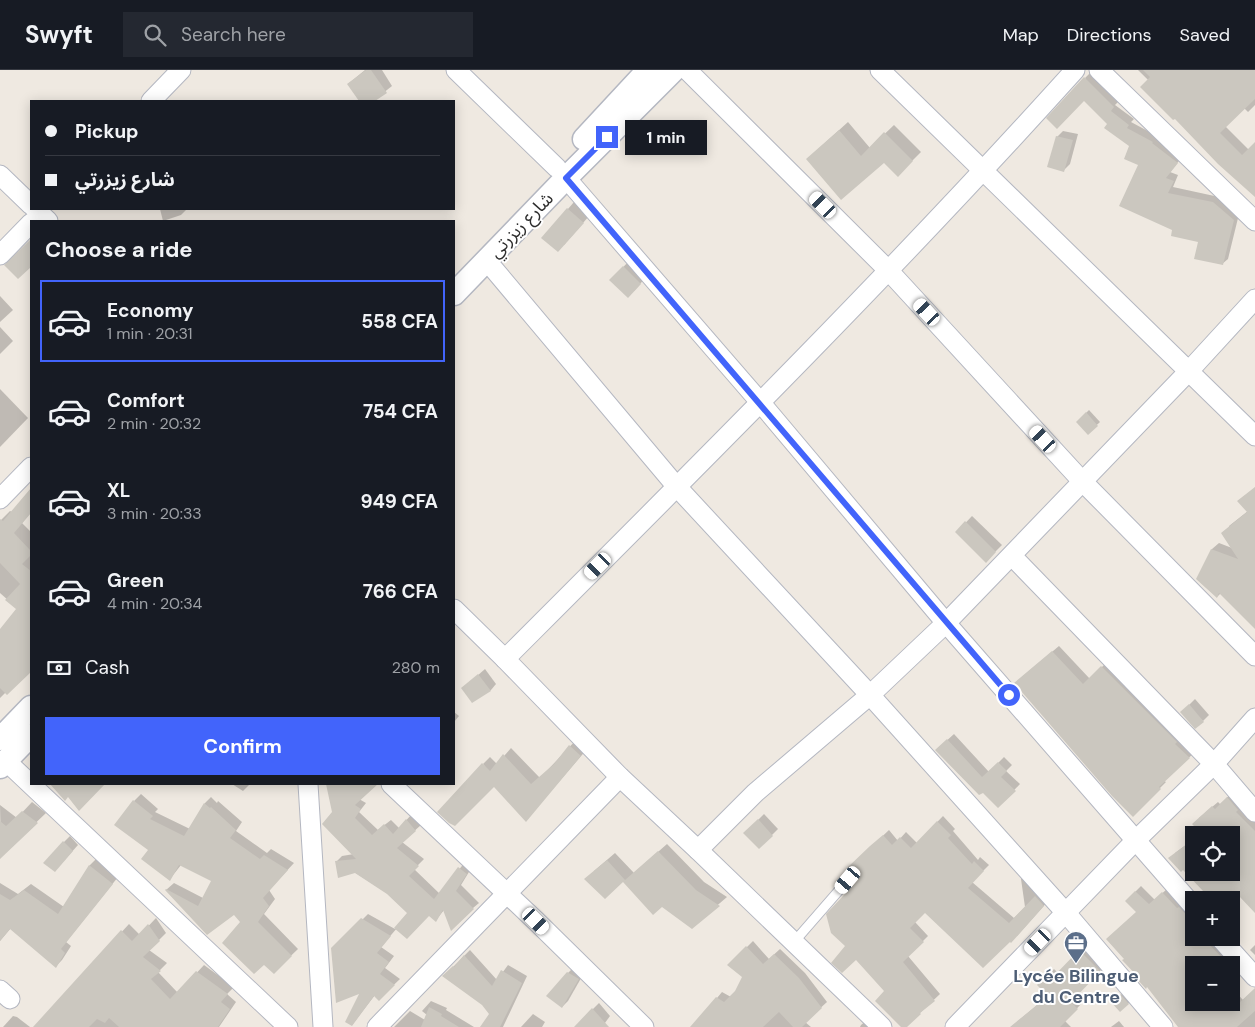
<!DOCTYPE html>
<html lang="en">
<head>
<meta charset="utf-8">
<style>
  body { margin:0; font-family:"DM Sans","Noto Sans Arabic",sans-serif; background:#242831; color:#f1f3f6; height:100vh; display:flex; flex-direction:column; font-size:19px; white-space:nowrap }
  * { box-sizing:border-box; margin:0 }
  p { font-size:16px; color:#9ea1a6 }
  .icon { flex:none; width:28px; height:28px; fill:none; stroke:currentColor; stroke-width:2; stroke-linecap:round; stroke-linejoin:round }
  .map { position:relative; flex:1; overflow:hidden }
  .details { position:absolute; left:30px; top:150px; width:425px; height:565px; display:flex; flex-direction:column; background:#171b24; border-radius:0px; box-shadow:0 2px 12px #0003 }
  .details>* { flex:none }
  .top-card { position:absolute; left:30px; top:30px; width:425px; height:110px; border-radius:0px; box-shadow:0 2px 12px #0003; display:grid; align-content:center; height:110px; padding:0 15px; background:#171b24 }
  .buttons { position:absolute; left:1185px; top:756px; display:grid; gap:10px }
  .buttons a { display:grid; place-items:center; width:55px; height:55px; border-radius:0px; background:#171b24; box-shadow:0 2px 12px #0003; font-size:25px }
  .end { position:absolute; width:22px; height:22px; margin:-11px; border:6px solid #4264fb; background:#fff; box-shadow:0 0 0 2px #fff }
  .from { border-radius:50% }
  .bubble { position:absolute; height:35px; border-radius:0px; background:#171b24; box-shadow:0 2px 12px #0003; font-size:16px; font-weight:700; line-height:35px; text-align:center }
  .car { position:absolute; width:15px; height:30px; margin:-15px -8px; border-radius:6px; box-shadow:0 0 4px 1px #0007; background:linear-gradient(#fff 24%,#345 0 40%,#fff 0 76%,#345 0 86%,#fff 0) }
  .top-card b { display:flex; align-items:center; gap:18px; height:48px; font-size:19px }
  .top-card b+b { border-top:1px solid #363941 }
  .top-card i { width:12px; height:12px; background:#f1f3f6 }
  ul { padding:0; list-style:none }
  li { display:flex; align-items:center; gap:15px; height:82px; margin:0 10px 8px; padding:0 5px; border:2px solid transparent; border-radius:0px }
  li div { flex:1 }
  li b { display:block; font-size:19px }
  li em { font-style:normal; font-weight:700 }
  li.selected { border-color:#4264fb }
  li>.icon { width:45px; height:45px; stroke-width:1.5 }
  h2 { padding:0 15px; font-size:22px; line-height:60px }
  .pay { display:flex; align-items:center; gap:12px; height:55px; padding:0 15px; font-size:19px }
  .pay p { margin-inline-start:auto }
  .cta { display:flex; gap:10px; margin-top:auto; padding:10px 15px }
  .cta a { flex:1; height:58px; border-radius:0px; background:#4264fb; color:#fff; font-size:20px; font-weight:700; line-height:58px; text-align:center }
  header { display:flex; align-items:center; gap:30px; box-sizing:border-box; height:70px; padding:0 25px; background:#171b24; border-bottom:1px solid #363941 }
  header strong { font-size:24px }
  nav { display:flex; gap:28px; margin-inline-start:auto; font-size:18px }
  .search { width:350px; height:45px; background:#242831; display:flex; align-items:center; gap:12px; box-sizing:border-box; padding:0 18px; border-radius:0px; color:#9ea1a6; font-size:19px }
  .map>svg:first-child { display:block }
</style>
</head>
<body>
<header>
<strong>Swyft</strong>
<div class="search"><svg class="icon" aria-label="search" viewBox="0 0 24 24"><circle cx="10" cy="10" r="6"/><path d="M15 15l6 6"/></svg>Search here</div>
<nav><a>Map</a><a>Directions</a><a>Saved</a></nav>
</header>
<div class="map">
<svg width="1255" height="957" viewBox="0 0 1255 957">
  <rect width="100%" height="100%" fill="#efe9e1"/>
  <g fill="#0003">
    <path d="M365,0H382L392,16L373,31H360L348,14Z"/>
    <path d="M1138,0H1255V35L1248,42L1244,38L1225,56L1249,80L1255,73V116Z"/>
    <path d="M1090,3L1119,31L1115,35L1134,49L1131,52L1157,66L1182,87L1170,102L1178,105L1173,117L1219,127L1239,144L1228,189L1222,194L1200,171L1174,159L1131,75L1109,54L1085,8Z"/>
    <path d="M848,52L870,78L894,55L921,82L898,105L884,91L816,81Z"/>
    <path d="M1063,61L1078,64L1070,94L1064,100L1057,67Z"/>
    <path d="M574,132L589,146L564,175L543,168Z"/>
    <path d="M160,139H187L181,145L163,151Z"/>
    <path d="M629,191L646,207L634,221L611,210Z"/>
    <path d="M0,226L13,240L0,252Z"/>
    <path d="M0,257L13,271L0,284Z"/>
    <path d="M0,319L28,348L0,377Z"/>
    <path d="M1089,340L1100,352L1088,363L1077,352Z"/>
    <path d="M1255,417V540L1221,523L1217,527L1198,509L1212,479L1219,473L1232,478L1229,456L1248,441Z"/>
    <path d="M31,420V442L22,453L31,462V600L7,624L6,622L0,628V561L18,539L0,523V451L10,441L12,442Z"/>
    <path d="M972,446L1002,475L986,491L957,462Z"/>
    <path d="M1059,576L1090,609L1108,591L1195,682L1164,711L1166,712L1133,745L1022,607Z"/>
    <path d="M485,599L496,614L491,620L472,631L469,613Z"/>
    <path d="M1195,629L1209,645L1203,651L1187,637Z"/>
    <path d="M454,642L459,646L454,652Z"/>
    <path d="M954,664L989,702L1004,687L1012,695L1006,701L1020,714L998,737L943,674Z"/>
    <path d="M577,669L588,678L526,750L483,694L490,687L497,694L511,678L540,708Z"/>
    <path d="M52,714H103L79,739L69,725L65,729Z"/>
    <path d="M232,714H250L243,721Z"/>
    <path d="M327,714H376L359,729L366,733L359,742L378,760L391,750L399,758L412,744L421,755L402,772L424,789L414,799L440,824L465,792L472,797L461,815L479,833L473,838L444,840L436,850L429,845L397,858L381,877L394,886L385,898L400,909L379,929L375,925L352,955L362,922L333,879L368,844L395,859L408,843L387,823L337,791L342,786L354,784L333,742Z"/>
    <path d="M1233,722L1255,751V841L1239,824L1231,831L1216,830L1175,783L1194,769V802H1231V765H1199L1202,763L1199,748L1218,732L1220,734Z"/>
    <path d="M141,724L158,739L155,742L190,759L205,733L211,727L217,733L218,731L242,752L236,761L267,783L271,779L294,793L269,820L275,829L264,844L298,879L274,902L242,852L234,843L207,864L166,820L174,813L203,828L213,811L181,795L170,809L150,780L134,731Z"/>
    <path d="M32,732L46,743L1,786L0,735L17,748Z"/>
    <path d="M764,744L778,759L759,778L751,757Z"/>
    <path d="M943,746L955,759L953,761L978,790L980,787L989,795L972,812L1014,848L1025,837L1021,809L1026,805L1049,830L1017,866L925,841L915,852L928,866L908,886L940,924L905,957H903L886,922L847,876L861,809L855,792L889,760L898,771L906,762L917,773Z"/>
    <path d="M70,766L78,775L61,794L64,772Z"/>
    <path d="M667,774L704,812L727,827L692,857L662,835L623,811L594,801L615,783L634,803Z"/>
    <path d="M96,789L118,807L66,872L71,876L62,890L56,896L11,858L0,871V813L18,824L31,814L64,837L90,795Z"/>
    <path d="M1141,816L1155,830L1168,818L1194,841V868H1214L1228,884L1218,895H1194V932H1231V917L1243,930L1255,919V957H1180L1137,842L1126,831Z"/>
    <path d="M156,848L166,863L149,880L167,893L158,902L178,923L204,895L234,917L227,924L236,932L219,957H35L129,854L140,865Z"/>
    <path d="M753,871L769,889L780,879L805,903L827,932L805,952L811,957H693L722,922L731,927L736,922L744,907L729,895Z"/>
    <path d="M1255,875V885L1250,880Z"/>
    <path d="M1085,876L1104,897L1075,926L1082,933L1065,951L1071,957H1011L1049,925L1039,915L1054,899L1058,903Z"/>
    <path d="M470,880L497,910L508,895L527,906L503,957H482L490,944L483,934L444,906Z"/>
    <path d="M574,897L584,903L568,931L562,937L568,903Z"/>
    <path d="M1124,922L1131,931L1120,940L1113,932Z"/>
    <path d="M431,931L447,938L446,940L474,957H394L410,941L425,950L427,945L422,941Z"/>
    <path d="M599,933L610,946L602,957H583L580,952Z"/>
    <path d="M533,944L545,952L542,957H521Z"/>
    <path d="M13,946L17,947L30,957H3Z"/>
    <path d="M867,950L874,957H860L861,955Z"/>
    <path d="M1119,951L1124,957H1111Z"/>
  </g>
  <g fill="#cbc7bf">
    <path d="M366,0H371L387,23L375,31H359L347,14Z"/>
    <path d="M1143,0H1255V29L1220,63L1242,85L1255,72V127L1218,94L1175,49L1173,50L1140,17L1150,7Z"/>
    <path d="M1084,7L1114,37L1111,41L1129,55L1127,58L1153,72L1152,73L1178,93L1166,108L1174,111L1168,123L1213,132L1234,150L1223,195L1194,189L1198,172L1171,166L1172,160L1119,136L1138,95L1124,89L1129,76L1104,58L1107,54L1084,31L1057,59L1046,48Z"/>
    <path d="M839,60L861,86L884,62L913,91L898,107L884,93L841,130L806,89Z"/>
    <path d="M1056,66L1073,70L1064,102L1047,97Z"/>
    <path d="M567,138L584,153L558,182L541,168Z"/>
    <path d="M31,169V197L18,209L4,195Z"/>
    <path d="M623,196L641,214L628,228L609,210Z"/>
    <path d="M1086,342L1098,356L1088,365L1076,352Z"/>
    <path d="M1255,417V559L1219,523L1217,528L1196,509L1211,479L1238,489L1221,463L1247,442L1237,431Z"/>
    <path d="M31,418V443L14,463L31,481V485L22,494L31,501V602L7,625L0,618V559L16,539L5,530L20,514L0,493V449L3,451Z"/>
    <path d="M965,451L996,482L986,493L955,462Z"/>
    <path d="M1052,581L1083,614L1101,596L1177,672L1175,674L1190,688L1159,717L1161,719L1133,747L1112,726L1014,613Z"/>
    <path d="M478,604L491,621L472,633L461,618Z"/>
    <path d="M1189,634L1204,652L1195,659L1180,642Z"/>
    <path d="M947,669L982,707L998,692L1007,701L1001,707L1016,721L998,738L983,723L979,725L935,680Z"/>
    <path d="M569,675L581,686L526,752L494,717L455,756L449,753L437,742L482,693L490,701L503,684L531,714L554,694Z"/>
    <path d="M50,714H105L79,741L68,727L65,731Z"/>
    <path d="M326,714H378L355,735L361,739L355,748L372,765L384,754L393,764L406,749L416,761L397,778L419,796L409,806L434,829L458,797L467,804L456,821L474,839L451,861L443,840L436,852L429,846L407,869L394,858L407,843L387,824L355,803L338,808L335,791L356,789L322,754L332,742Z"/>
    <path d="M1227,727L1238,740L1236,742L1255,761V843L1239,826L1234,830H1214L1205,821L1204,822L1183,800L1181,802L1168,788L1194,769V802H1231V765H1203L1192,754L1212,736L1215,739Z"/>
    <path d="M133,730L153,746L150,749L184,766L204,733L210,738L211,737L236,760L230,768L260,789L264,785L288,800L263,828L269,836L258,852L292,886L274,904L264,895L254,904L222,873L240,852L234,845L207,865L165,820L166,819L198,836L211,811L179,795L170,811L141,789L148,780L114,755Z"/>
    <path d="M22,741L38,753L0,789V751L6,756Z"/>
    <path d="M758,749L773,766L759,779L743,763Z"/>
    <path d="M937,751L951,765L948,768L972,794L974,791L984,801L968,818L1009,853L1035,826L1044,836L1011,873L1010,872L983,898L925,843L910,858L924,872L903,892L935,931L920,943L921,944L907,957H901L875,931L884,921L856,890L842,903L831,893L845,876L831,863L826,844L859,809L848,797L870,776L883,765L892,775L900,767L911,778Z"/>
    <path d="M63,771L73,781L55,802L43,793Z"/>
    <path d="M658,781L696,820L720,836L692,859L662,837L653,845L623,812L605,829L584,809L607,790L625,810Z"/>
    <path d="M89,795L113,814L61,879L65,883L56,898L10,859L0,871V824L10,830L24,820L58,844Z"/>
    <path d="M1135,821L1149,834L1162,822L1177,838L1179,837L1194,853V868H1203L1229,895H1194V932H1235L1237,935L1255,918V941L1237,957H1178L1147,917L1146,919L1137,909L1138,907L1122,890L1124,889L1106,869L1136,842L1125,831Z"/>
    <path d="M361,848L391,866L377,883L389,892L380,904L395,915L379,931L374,926L352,956L345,952L359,924L336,933L331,878Z"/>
    <path d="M148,854L160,871L143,887L161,901L151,909L170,929L196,901L228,924L221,932L230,939L218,957H119L109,948L105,953L97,949L89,957H33L121,860L132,871Z"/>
    <path d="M746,876L763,894L774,884L799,908L822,938L802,957H793L779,942L763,957H690L716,927L724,932L735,921L742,907L727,895Z"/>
    <path d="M1079,880L1100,901L1099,903L1071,932L1078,939L1060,957H1010L1048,926L1037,915L1048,903L1052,908Z"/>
    <path d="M464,885L492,916L501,900L522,913L500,957H480L489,944L482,935L442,906L453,896L454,897Z"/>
    <path d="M567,902L579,909L562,938L546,926Z"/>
    <path d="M1120,924L1129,934L1120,942L1111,932Z"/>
    <path d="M429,937L442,944L441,946L459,957H421Z"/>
    <path d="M592,938L609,957H574Z"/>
  </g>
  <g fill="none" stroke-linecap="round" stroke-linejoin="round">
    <g stroke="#b4b7c1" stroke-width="11">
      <path id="service" d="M794,872L848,810"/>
    </g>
    <g stroke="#b4b7c1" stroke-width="21">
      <g id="minor">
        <path d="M456,0L557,98"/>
        <path d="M687,0L888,200L1082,411L1255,586"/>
        <path d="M880,0L1255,366"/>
        <path d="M1099,0L1255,151"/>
        <path d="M151,31L181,0"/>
        <path d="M0,105L31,135"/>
        <path d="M566,108L760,332L946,553L1194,837"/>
        <path d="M35,139L48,151"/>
        <path d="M0,185L31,153"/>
        <path d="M487,191L677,417L870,625L1066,843L1163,957"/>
        <path d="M0,429L31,397"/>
        <path d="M1012,486L1214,694L1255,742"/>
        <path d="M454,539L505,589L620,707L698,780L882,957"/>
        <path d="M505,589C698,396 892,203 1075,0"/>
        <path d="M6,691L288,957"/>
        <path d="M308,714L323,957"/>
        <path d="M391,714L536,851L644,957"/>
        <path d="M698,780L755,723L870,625L946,553L1188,302L1255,229"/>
        <path d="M1220,868L1255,907"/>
        <path d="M0,920L10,929"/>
        <path d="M377,957L620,707"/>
        <path d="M955,957L1136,770L1214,694L1255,648"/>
      </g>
    </g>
    <g stroke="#b4b7c1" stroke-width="25">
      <g id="tertiary">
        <path d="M584,69L648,0"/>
        <path d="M454,224L566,108L674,0"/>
        <path d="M0,669L31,637"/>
        <path d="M0,697L31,665"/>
      </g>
    </g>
    <use href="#service" stroke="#fff" stroke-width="9"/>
    <use href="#minor" stroke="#fff" stroke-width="19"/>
    <use href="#tertiary" stroke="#fff" stroke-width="22"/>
  </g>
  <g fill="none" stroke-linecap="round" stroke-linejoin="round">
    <path stroke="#4264fb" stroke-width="6" d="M607,67L566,108L1009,625"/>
  </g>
  <defs>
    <g id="office-pin" transform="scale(1.25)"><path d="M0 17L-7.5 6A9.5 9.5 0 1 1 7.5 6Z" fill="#5c6f8a" stroke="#fff"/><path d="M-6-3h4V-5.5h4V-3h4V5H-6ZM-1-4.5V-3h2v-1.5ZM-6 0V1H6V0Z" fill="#fff"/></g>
  </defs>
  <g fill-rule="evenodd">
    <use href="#office-pin" x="1076" y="873"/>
  </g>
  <g text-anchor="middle" stroke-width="4" stroke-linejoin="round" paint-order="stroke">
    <g font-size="18" fill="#2e2e2e" stroke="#fff">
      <text transform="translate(521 155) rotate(-46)" y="6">شارع زيزرتي</text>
    </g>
    <g font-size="18" font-weight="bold" fill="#4e5e75" stroke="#fff">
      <text x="1076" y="912">Lycée Bilingue<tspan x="1076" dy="21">du Centre</tspan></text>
    </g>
  </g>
</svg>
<div class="buttons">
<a><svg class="icon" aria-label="locate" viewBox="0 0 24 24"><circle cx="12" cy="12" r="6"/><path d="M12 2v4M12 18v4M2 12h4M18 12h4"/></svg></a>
<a>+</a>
<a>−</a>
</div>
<i class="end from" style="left:1009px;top:625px"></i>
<i class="end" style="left:607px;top:67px"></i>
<div class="bubble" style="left:625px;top:50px;width:82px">1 min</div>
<i class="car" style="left:823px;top:135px;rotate:315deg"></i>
<i class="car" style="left:927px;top:242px;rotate:317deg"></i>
<i class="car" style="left:1043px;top:369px;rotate:317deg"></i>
<i class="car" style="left:598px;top:496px;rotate:225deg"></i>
<i class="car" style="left:848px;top:810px;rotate:220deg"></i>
<i class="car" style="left:536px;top:851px;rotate:135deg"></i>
<i class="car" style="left:1038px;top:872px;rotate:224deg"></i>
<div class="top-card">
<b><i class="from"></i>Pickup</b>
<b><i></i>شارع زيزرتي</b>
</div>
<section class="details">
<h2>Choose a ride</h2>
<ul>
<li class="selected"><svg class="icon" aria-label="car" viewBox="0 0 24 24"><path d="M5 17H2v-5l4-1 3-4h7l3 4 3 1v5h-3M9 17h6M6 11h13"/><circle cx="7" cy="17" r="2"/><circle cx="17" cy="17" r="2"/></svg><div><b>Economy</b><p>1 min · 20:31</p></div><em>558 CFA</em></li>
<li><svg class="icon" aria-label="car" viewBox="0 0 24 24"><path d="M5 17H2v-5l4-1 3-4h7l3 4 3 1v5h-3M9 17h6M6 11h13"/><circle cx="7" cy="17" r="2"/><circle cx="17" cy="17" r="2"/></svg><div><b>Comfort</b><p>2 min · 20:32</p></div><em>754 CFA</em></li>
<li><svg class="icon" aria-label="car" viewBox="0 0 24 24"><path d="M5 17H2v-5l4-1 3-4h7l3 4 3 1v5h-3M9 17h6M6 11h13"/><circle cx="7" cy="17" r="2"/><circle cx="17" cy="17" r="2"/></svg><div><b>XL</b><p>3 min · 20:33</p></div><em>949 CFA</em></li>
<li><svg class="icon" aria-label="car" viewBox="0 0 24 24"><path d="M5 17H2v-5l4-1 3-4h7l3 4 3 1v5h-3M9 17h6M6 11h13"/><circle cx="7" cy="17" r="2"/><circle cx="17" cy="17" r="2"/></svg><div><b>Green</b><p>4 min · 20:34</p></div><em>766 CFA</em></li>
</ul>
<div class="pay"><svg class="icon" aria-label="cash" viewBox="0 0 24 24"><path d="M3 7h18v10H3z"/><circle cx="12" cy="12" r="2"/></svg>Cash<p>280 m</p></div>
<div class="cta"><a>Confirm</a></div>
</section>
</div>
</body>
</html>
